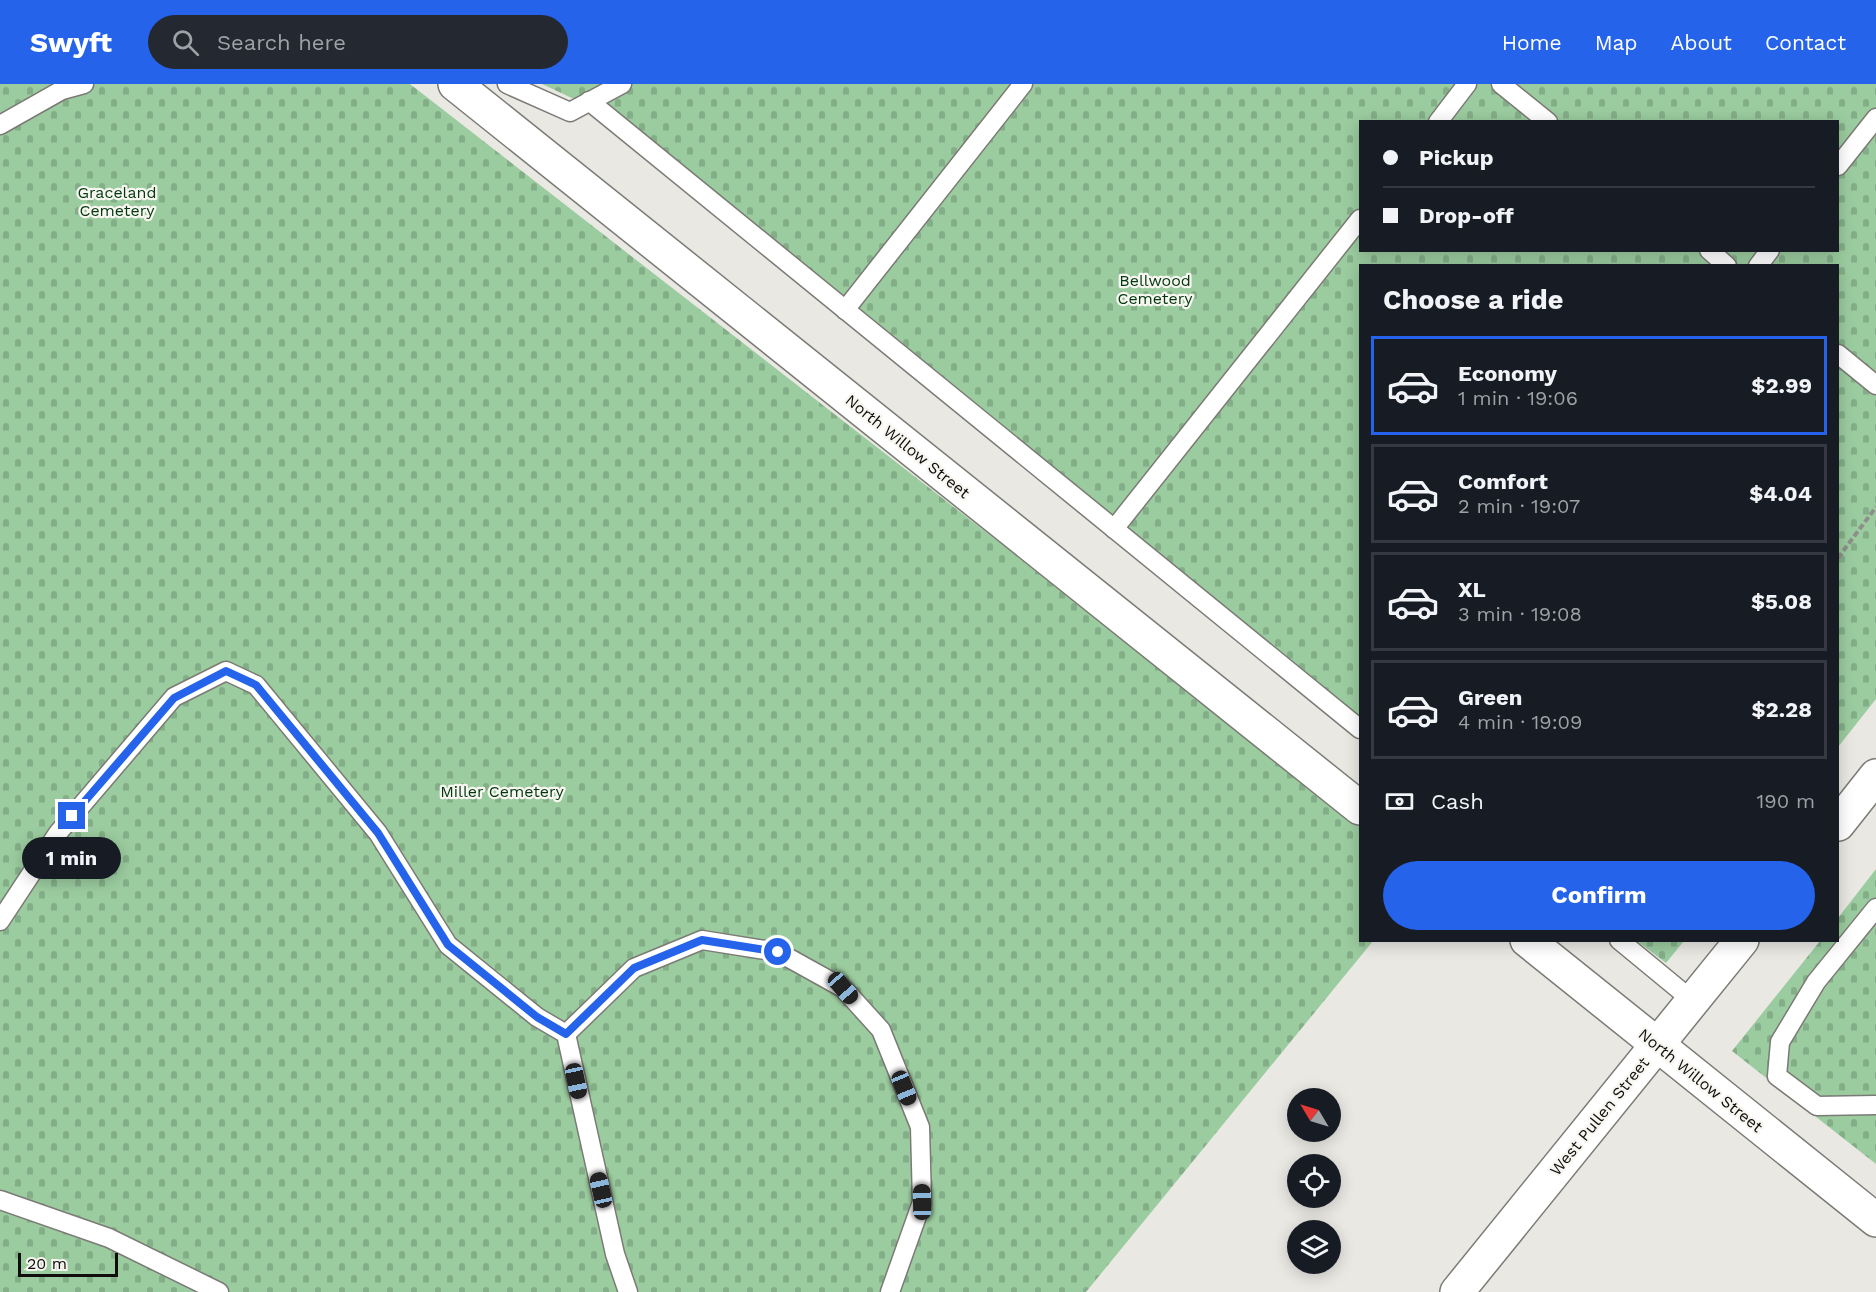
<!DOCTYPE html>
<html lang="en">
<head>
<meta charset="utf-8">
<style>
  body { margin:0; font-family:"Work Sans",sans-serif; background:#242831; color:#f1f3f6; height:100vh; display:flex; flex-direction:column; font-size:22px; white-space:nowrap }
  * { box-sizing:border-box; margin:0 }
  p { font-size:20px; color:#9ea1a6 }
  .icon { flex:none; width:33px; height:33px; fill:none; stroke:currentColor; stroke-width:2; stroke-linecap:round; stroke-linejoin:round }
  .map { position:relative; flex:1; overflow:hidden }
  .side { position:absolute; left:1359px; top:180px; width:480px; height:678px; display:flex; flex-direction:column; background:#171b24; border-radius:0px; box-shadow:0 3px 15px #0003 }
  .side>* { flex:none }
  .hud { position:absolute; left:1359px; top:36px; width:480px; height:132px; border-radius:0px; box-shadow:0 3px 15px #0003; display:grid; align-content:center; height:132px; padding:0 24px; background:#171b24 }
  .needle { width:39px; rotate:308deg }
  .tools { position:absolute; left:1287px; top:1004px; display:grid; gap:12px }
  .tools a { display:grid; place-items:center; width:54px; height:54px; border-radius:50%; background:#171b24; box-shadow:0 3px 15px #0003; font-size:30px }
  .scale { position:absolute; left:18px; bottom:15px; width:100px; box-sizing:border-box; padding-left:6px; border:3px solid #0f0e0c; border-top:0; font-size:16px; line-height:21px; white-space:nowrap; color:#0f0e0c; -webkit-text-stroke:4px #f8f6f0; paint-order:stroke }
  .end { position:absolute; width:27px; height:27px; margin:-14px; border:8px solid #2563eb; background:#fff; box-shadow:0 0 0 3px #fff }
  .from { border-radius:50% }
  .bubble { position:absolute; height:42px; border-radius:21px; background:#171b24; box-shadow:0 3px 15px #0003; font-size:20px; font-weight:700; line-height:42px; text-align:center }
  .car { position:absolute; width:18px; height:36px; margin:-18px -9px; border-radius:8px; box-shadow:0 0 4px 2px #0007; background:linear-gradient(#222 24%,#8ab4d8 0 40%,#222 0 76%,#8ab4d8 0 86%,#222 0) }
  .hud b { display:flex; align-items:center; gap:21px; height:57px; font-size:22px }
  .hud b+b { border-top:2px solid #363941 }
  .hud i { width:15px; height:15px; background:#f1f3f6 }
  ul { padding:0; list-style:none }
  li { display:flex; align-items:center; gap:18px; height:99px; margin:0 12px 9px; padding:0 12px; border:3px solid #363941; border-radius:0px }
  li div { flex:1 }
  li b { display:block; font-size:22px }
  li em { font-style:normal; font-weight:700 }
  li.current { border-color:#2563eb }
  li>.icon { width:54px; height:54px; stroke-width:1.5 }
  h2 { padding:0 24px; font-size:27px; line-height:72px }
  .pay { display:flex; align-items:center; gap:15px; height:66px; padding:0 24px; font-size:22px }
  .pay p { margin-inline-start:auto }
  .cta { display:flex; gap:12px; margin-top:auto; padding:12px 24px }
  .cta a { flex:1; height:69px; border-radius:36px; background:#2563eb; color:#fff; font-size:24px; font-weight:700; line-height:69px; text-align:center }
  header { display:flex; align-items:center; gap:36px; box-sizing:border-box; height:84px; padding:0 30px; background:#2563eb; color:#fff }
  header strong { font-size:28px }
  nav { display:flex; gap:33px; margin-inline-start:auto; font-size:21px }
  .search { width:420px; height:54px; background:#242831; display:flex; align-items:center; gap:15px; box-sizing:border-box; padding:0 21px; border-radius:33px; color:#9ea1a6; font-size:22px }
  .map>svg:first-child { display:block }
</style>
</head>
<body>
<header>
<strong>Swyft</strong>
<div class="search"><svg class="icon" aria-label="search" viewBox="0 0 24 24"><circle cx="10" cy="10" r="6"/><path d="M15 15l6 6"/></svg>Search here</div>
<nav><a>Home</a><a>Map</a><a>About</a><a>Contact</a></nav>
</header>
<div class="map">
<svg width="1876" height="1208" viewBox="0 0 1876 1208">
  <defs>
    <pattern id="cemetery-stones" width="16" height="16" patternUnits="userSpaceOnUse" patternTransform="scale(1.5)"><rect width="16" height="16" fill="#9bcc9f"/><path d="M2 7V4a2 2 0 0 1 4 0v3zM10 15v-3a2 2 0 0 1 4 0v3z" fill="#84ae88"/></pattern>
  </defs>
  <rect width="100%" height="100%" fill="#eae8e3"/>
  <g fill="url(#cemetery-stones)" fill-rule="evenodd">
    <path d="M0,0H410L1360,739V856L1373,857L1086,1208H0Z"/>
    <path d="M542,0H1876V615L1838,663V182H1360V635L629,41ZM1360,38H1838V166H1360Z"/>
    <path d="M1876,785V1080L1732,967L1820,857L1838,856V834Z"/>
    <path d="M1637,857H1684L1666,879Z"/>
  </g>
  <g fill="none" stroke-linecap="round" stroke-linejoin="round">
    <g stroke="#7b7a75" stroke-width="21">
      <g id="service">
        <path d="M507,0L570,28L622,0"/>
        <path d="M1501,0L1548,38"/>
        <path d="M589,17L1360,645"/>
        <path d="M1438,38L1467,0"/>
        <path d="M0,41L62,6L84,0"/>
        <path d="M1838,82L1876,34"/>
        <path d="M1709,166L1727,182"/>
        <path d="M1758,182L1770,166"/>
        <path d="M845,226L1023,0"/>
        <path d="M1838,270L1876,301"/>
        <path d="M1114,445L1360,135"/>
        <path d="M1876,824L1816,898L1780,958L1777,992L1817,1022L1876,1021"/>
        <path d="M0,837L58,749L174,613L226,587L256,601L378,749L448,861L537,933L566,950L615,1170L628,1208"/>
        <path d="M1619,856L1693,917"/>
        <path d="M566,950L634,884L702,856L778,868L843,904L881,946L920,1043L922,1118L890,1208"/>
        <path d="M0,1116L109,1154L219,1208"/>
      </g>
    </g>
    <g stroke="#7b7a75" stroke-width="36">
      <g id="minor">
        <path d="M455,0L1360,724"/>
        <path d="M1527,856L1876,1136"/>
      </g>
    </g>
    <g stroke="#7b7a75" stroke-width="36">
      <g id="tertiary">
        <path d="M1838,740L1876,692"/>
        <path d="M1457,1208L1742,856"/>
      </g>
    </g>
    <path stroke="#8f8e8a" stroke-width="4" stroke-dasharray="6 3" stroke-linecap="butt" d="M1838,474L1876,423"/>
    <use href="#service" stroke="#fff" stroke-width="18"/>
    <use href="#minor" stroke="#fff" stroke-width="33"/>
    <use href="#tertiary" stroke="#fff" stroke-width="33"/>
  </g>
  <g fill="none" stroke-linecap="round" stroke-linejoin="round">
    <path stroke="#2563eb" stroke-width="8" d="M72,732L174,614L226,587L256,601L378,749L448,861L537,933L566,950L634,884L702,856L778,868"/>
  </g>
  <g text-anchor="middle" stroke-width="4.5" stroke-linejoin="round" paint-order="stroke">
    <g font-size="16" fill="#023910" stroke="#f8f6f0">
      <text x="117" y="114">Graceland<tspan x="117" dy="18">Cemetery</tspan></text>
      <text x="1155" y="202">Bellwood<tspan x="1155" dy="18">Cemetery</tspan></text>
      <text x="502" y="713">Miller Cemetery</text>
    </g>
    <g font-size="16" fill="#0f0e0c" stroke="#f8f6f0">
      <text transform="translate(908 362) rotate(39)" y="6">North Willow Street</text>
      <text transform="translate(1701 996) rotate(39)" y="6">North Willow Street</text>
      <text transform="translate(1599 1032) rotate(-51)" y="6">West Pullen Street</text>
    </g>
  </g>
</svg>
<div class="tools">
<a><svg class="needle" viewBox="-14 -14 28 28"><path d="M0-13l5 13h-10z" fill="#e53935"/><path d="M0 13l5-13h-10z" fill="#9ea1a6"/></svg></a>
<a><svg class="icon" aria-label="locate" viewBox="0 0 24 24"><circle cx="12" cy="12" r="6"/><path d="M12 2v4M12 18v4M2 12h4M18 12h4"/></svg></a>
<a><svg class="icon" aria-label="layers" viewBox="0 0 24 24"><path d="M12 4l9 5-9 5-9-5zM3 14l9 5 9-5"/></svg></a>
</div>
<div class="scale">20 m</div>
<i class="end from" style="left:778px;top:868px"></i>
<i class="end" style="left:72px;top:732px"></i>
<div class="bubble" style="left:22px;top:753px;width:99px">1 min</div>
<i class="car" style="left:843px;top:904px;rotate:139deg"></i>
<i class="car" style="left:576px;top:997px;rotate:168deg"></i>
<i class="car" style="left:904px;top:1004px;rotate:158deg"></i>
<i class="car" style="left:601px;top:1106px;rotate:347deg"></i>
<i class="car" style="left:922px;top:1118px;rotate:359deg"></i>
<div class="hud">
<b><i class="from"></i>Pickup</b>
<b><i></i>Drop-off</b>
</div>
<section class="side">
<h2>Choose a ride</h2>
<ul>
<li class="current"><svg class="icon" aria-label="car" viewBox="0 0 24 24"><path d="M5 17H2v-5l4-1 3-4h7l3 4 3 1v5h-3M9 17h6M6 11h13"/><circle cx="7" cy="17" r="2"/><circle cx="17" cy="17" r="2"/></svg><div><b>Economy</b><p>1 min · 19:06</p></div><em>$2.99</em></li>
<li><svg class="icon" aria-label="car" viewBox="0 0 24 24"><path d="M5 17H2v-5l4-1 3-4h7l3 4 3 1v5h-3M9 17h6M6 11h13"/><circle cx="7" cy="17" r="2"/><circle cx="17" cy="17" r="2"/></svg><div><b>Comfort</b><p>2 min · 19:07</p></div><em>$4.04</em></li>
<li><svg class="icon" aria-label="car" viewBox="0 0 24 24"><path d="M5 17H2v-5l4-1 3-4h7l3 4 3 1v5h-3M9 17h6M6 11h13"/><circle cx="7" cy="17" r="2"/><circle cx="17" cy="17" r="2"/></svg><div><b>XL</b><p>3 min · 19:08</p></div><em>$5.08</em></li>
<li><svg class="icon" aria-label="car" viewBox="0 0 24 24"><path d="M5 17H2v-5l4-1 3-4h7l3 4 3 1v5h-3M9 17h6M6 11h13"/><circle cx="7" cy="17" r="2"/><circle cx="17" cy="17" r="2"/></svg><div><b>Green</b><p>4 min · 19:09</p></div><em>$2.28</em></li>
</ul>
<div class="pay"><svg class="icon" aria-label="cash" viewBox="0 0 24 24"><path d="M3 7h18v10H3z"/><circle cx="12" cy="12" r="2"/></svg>Cash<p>190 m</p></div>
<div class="cta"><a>Confirm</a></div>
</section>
</div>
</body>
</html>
